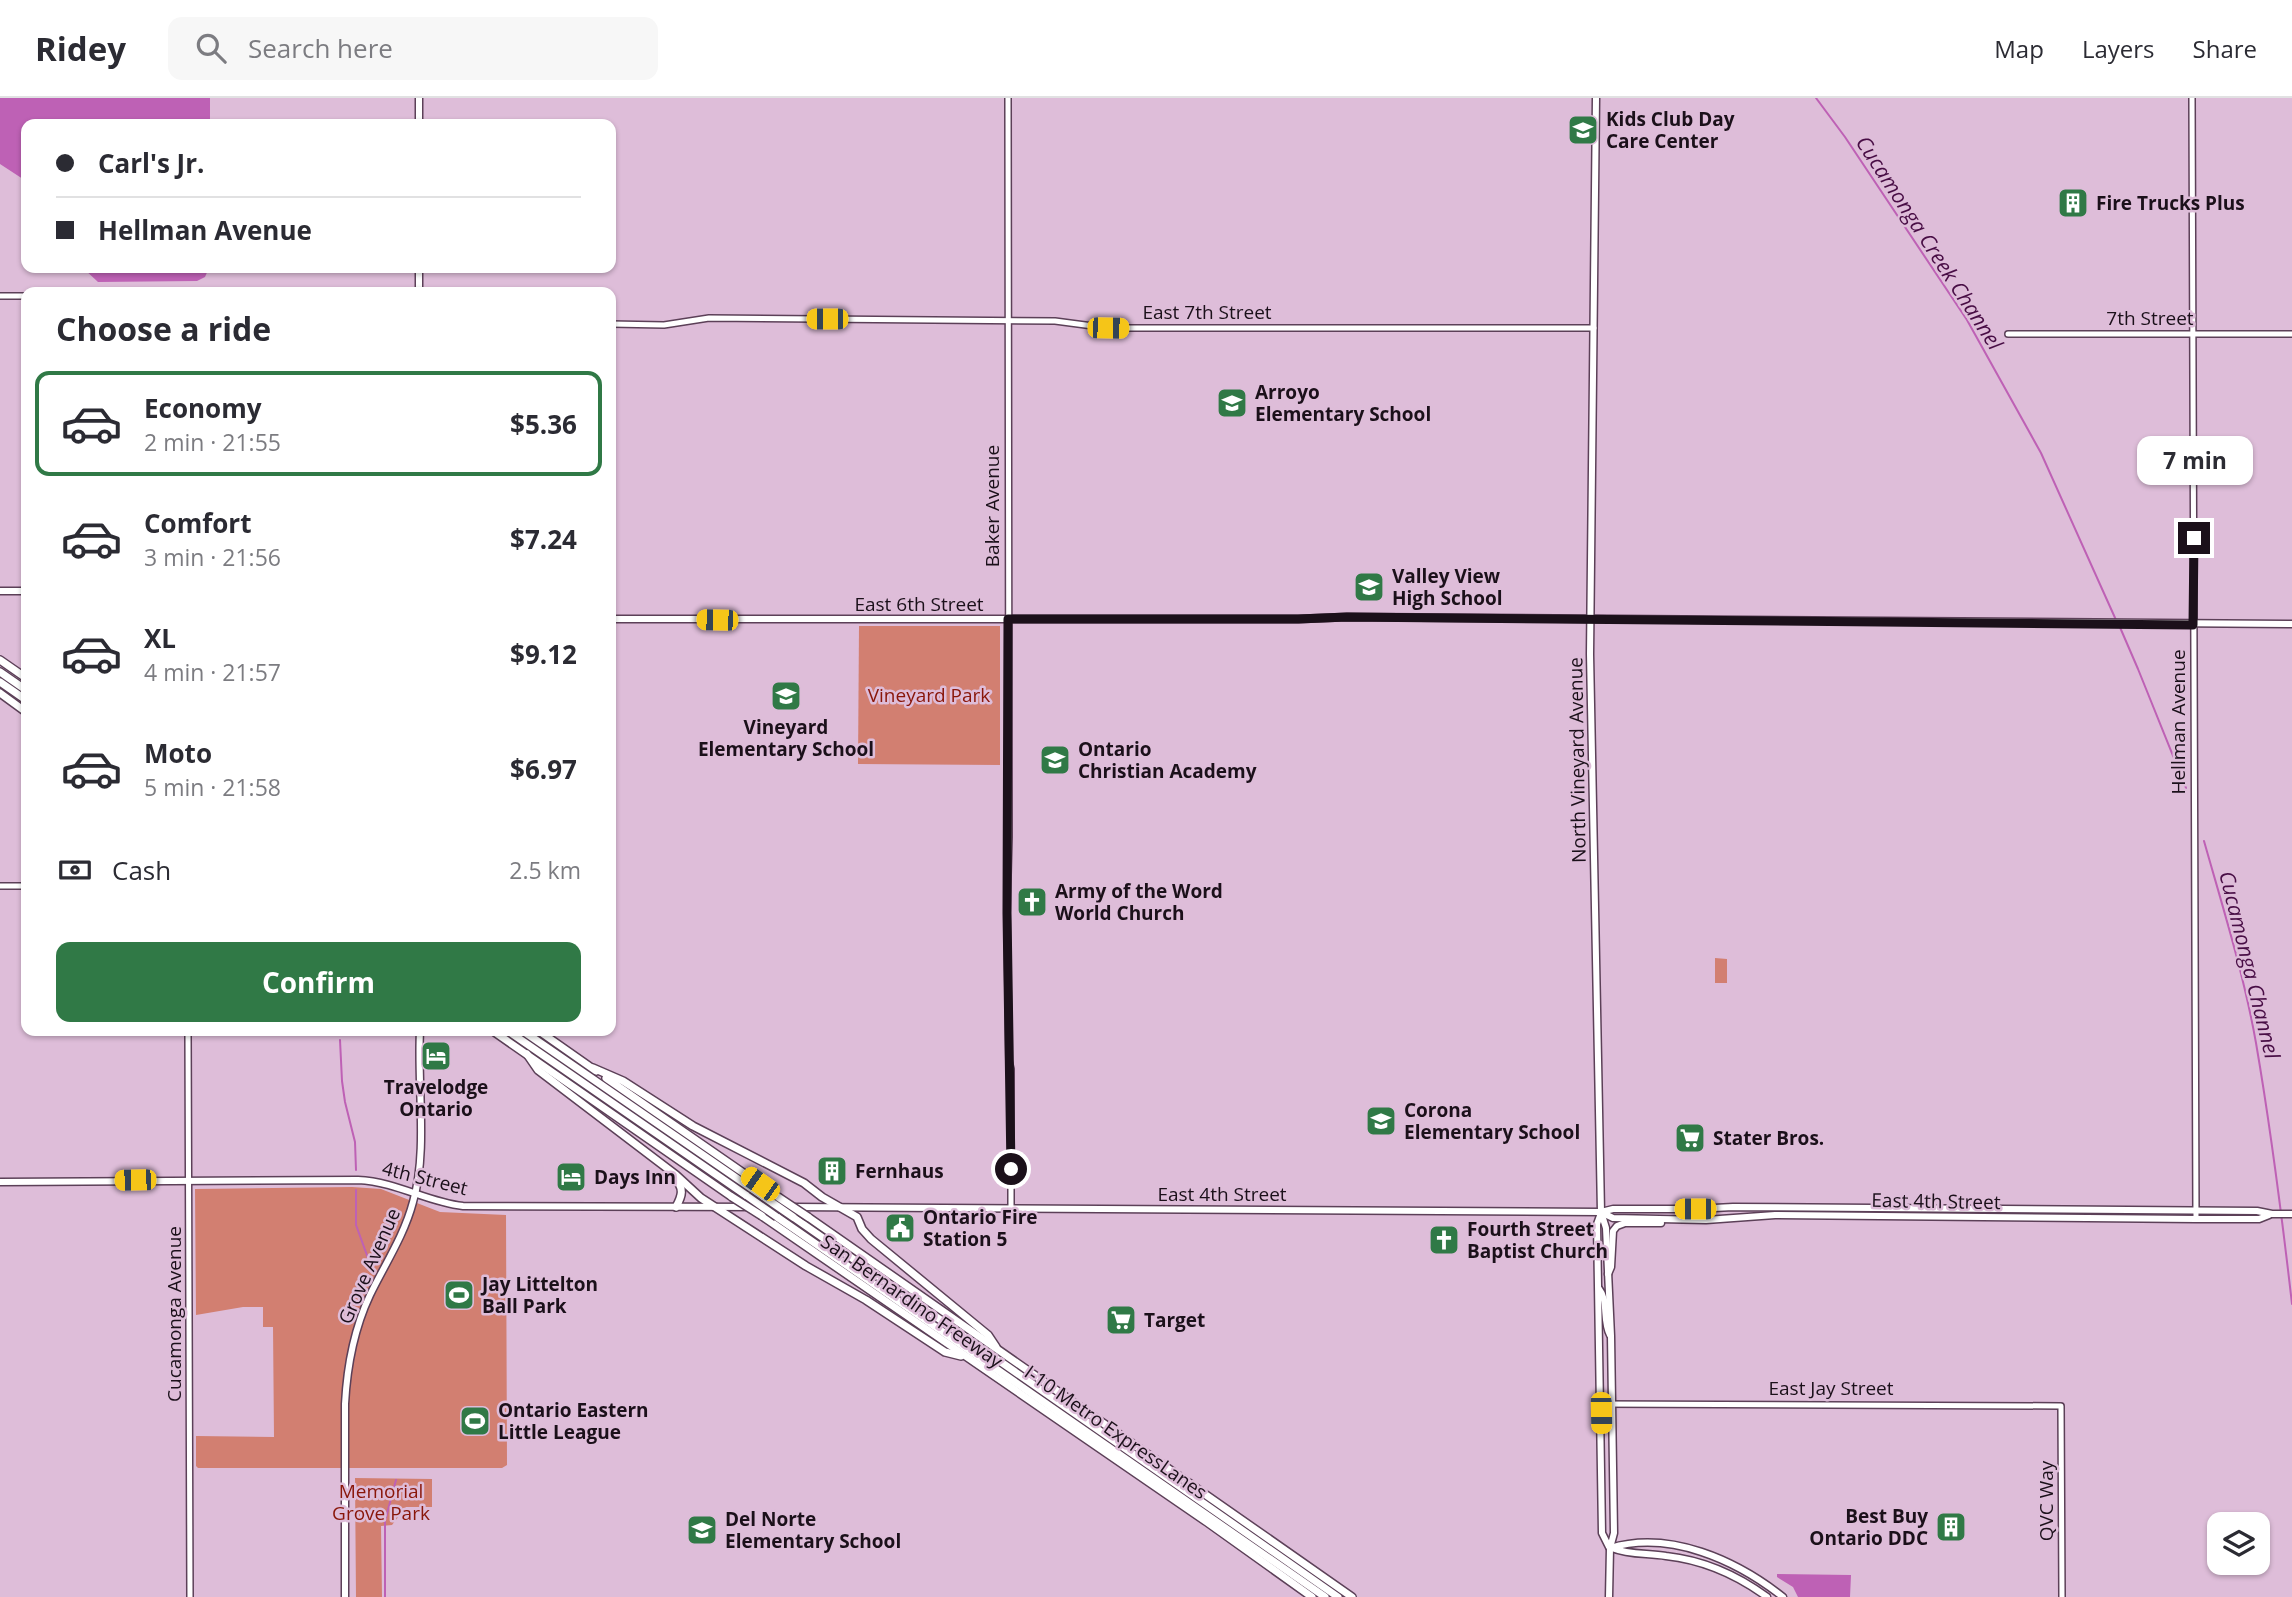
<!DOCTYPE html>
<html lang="en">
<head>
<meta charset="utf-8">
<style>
  body { margin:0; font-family:"Open Sans",sans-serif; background:#f7f7f7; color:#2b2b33; height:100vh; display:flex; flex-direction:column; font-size:26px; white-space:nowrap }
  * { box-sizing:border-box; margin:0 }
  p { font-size:23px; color:#7c7c81 }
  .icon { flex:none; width:38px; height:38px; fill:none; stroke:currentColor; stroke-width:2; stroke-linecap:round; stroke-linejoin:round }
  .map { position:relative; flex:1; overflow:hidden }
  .side { position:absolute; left:21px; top:189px; width:595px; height:749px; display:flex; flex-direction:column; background:#fff; border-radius:14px; box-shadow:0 2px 5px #0004 }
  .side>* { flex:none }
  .hud { position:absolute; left:21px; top:21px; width:595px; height:154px; border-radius:14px; box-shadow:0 2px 5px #0004; display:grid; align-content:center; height:154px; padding:0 35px; background:#fff }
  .buttons { position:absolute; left:2207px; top:1414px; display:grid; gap:14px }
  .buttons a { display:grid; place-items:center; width:63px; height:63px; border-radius:14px; background:#fff; box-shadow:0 2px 5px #0004; font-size:35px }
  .end { position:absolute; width:32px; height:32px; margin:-16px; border:9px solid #1b101a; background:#fff; box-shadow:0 0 0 4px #fff }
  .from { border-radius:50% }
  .bubble { position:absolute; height:49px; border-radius:14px; background:#fff; box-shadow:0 2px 5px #0004; font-size:23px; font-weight:700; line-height:49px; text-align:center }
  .car { position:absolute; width:21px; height:42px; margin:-21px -10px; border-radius:9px; box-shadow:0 0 5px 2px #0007; background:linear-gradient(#f5c518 24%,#345 0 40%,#f5c518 0 76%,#345 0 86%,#f5c518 0) }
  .hud b { display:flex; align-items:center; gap:24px; height:66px; font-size:26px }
  .hud b+b { border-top:2px solid #e1e1e2 }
  .hud i { width:18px; height:18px; background:#2b2b33 }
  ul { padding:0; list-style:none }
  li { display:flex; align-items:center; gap:21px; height:105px; margin:0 14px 10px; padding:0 21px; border:4px solid transparent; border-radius:14px }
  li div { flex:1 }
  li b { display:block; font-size:26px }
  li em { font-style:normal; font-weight:700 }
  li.on { border-color:#307946 }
  li>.icon { width:63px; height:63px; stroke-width:1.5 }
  h2 { padding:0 35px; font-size:32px; line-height:84px }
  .pay { display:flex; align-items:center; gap:18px; height:77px; padding:0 35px; font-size:26px }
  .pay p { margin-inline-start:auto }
  .action { display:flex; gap:14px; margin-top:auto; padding:14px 35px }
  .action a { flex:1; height:80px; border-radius:14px; background:#307946; color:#fff; font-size:28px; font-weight:700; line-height:80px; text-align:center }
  header { display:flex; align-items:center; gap:42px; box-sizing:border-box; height:98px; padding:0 35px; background:#fff; border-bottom:2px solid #e1e1e2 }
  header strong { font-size:33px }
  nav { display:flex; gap:38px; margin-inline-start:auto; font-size:24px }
  .search { width:490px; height:63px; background:#f7f7f7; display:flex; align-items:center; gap:18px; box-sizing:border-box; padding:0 24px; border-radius:14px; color:#7c7c81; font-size:26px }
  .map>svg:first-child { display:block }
</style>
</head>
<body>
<header>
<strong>Ridey</strong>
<div class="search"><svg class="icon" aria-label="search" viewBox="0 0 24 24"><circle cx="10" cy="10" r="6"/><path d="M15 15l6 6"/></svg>Search here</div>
<nav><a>Map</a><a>Layers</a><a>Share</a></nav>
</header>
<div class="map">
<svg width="2292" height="1499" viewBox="0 0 2292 1499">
  <rect width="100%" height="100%" fill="#debdd9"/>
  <g fill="#d27f71">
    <path d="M859,528H1000V667L858,666Z"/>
    <path d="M1715,860L1727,861V885H1715Z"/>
    <path d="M352,1089L381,1091L440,1114L506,1117L507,1367L502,1370H198L196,1368V1338L274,1339L273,1229H263V1209H243L196,1217L195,1091Z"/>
    <path d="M355,1380L432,1381V1409H406L392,1427L381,1428L382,1499H356Z"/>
  </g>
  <g fill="#be61b5">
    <path d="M0,0H210V26H26V83L0,66Z"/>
    <path d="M83,170H209L205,179L197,183L98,184Z"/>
    <path d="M1777,1476L1851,1477L1850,1499H1798L1793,1489L1777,1479Z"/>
  </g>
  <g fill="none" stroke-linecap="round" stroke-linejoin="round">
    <g stroke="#be61b5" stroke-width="2">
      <path d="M1816,0L1845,39L1967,222L2041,355L2116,522"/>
      <path d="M2119,527L2138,571L2186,690"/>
      <path d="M2204,743C2223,810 2244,877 2256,945C2271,1032 2282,1119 2292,1206"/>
      <path d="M340,942L342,983L345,1004L355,1044L356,1072"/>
      <path d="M356,1092V1127L372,1171"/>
      <path d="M385,1499V1423L396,1382"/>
    </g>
    <g stroke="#5c4058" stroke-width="8">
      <g id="minor">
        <path d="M1008,0L1009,739L1007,815L1009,963L1011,971V1110"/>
        <path d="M2192,0L2196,1121"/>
        <path d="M0,198H26"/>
        <path d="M611,226L664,227L709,220L1055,223L1108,230H1594"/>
        <path d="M2008,236H2292"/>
        <path d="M0,788H26"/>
        <path d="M188,933L190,1499"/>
        <path d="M1601,1306L2061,1308L2062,1499"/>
      </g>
    </g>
    <g stroke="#5c4058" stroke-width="9">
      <g id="major">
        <path d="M419,0V26"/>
        <path d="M1596,0L1590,556L1601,1114L1606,1130L1611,1238L1614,1435L1610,1450L1609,1499"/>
        <path d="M419,170V194"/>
        <path d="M0,493H26"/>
        <path d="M611,521H1299L1347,519L2292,526"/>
        <path d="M0,1084L358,1082C398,1084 426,1104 463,1108L778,1109"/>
        <path d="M792,1109L1601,1114L1613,1111H1695L1733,1109L2257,1113L2272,1116H2292"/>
        <path d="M1601,1114L1613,1120L1706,1122L1775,1117L2196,1121H2259L2269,1117"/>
        <path d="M1601,1115L1597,1126L1602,1435L1609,1449"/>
        <path d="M1608,1176L1611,1169L1613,1133L1617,1128L1625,1125H1661"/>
        <path d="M1599,1191C1609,1203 1602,1222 1610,1237"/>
        <path d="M1610,1450C1670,1432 1736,1462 1783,1499"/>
        <path d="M1612,1450C1629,1457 1647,1455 1666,1458C1703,1462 1737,1477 1767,1499"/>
        <path d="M345,1499V1306C347,1269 354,1231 370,1197C385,1166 404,1138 413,1104C428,1054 417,986 420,933"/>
      </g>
    </g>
    <g stroke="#5c4058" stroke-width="10">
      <g id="highway">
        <path d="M0,562L26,580"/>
        <path d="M0,574L26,592"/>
        <path d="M0,584L26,602"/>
        <path d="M0,595L26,614"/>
        <path d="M493,933L732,1099"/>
        <path d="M508,933L747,1098"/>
        <path d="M523,933L764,1099"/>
        <path d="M539,933L596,973"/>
        <path d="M527,956L538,972L676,1077L701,1100L806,1168L866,1202L945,1254L961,1258"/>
        <path d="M593,970L623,983L693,1028L804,1085L822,1099L857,1119L862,1131L871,1141L977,1228L988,1237L996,1249"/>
        <path d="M606,980L778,1099"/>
        <path d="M674,1080C685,1090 682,1098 676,1109"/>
        <path d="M762,1118L1207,1424L1312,1499"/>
        <path d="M777,1119L1325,1499"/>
        <path d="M793,1119L1338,1499"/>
        <path d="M808,1119L1352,1499"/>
      </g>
    </g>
    <use href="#minor" stroke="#fff" stroke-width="5"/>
    <use href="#major" stroke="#fff" stroke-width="6"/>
    <use href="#highway" stroke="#fff" stroke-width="7"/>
    <g stroke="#5c4058" stroke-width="10" stroke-linecap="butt">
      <g id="highway-bridge">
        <path d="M747,1098L777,1119"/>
        <path d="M732,1099L762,1118"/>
        <path d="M764,1099L793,1119"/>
        <path d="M778,1099L808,1119"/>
      </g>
    </g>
    <use href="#highway-bridge" stroke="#fff" stroke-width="7"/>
  </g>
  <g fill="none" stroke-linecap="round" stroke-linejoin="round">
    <path stroke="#1b101a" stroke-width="9" d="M1011,1071L1007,815L1008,521H1298L1347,519L2193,527L2194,440"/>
  </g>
  <defs>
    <g id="school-square" transform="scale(1.575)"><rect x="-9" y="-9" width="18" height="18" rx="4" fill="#307946" stroke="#debdd9"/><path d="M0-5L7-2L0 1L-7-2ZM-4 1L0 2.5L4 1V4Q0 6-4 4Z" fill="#fff"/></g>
    <g id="building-square" transform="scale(1.575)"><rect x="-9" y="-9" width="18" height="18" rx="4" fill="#307946" stroke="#debdd9"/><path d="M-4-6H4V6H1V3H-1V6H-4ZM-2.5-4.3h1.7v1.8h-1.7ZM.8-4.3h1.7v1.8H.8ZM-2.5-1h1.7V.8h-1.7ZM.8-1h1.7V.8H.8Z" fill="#fff"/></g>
    <g id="church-square" transform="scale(1.575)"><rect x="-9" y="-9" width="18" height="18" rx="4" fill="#307946" stroke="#debdd9"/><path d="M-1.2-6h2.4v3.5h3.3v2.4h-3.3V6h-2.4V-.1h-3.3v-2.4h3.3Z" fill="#fff"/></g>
    <g id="hotel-square" transform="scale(1.575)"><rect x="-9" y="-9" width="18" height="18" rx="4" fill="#307946" stroke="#debdd9"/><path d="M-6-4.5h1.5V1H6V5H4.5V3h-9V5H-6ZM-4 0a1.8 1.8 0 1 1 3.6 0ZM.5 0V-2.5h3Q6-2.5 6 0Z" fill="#fff"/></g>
    <g id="supermarket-square" transform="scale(1.575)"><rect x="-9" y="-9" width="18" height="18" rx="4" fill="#307946" stroke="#debdd9"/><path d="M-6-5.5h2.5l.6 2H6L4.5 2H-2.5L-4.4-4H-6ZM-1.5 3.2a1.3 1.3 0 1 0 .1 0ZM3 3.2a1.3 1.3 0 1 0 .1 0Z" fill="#fff"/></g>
    <g id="civic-square" transform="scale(1.575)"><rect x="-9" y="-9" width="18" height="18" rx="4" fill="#307946" stroke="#debdd9"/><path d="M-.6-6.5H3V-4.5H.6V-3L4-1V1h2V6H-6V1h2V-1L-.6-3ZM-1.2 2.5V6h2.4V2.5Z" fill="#fff"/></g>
    <g id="stadium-square" transform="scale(1.575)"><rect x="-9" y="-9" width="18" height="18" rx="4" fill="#307946" stroke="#debdd9"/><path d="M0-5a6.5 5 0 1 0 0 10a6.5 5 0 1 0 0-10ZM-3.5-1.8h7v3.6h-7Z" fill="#fff"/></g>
  </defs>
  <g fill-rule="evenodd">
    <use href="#school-square" x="1583" y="32"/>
    <use href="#building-square" x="2073" y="105"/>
    <use href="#school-square" x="1232" y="305"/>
    <use href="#school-square" x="1369" y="489"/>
    <use href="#school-square" x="786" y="598"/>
    <use href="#school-square" x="1055" y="662"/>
    <use href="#church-square" x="1032" y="804"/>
    <use href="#hotel-square" x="436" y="958"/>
    <use href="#school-square" x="1381" y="1023"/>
    <use href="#supermarket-square" x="1690" y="1040"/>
    <use href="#building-square" x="832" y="1073"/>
    <use href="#hotel-square" x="571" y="1079"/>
    <use href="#civic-square" x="900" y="1130"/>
    <use href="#church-square" x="1444" y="1142"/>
    <use href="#stadium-square" x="459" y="1197"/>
    <use href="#supermarket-square" x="1121" y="1222"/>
    <use href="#stadium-square" x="475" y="1323"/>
    <use href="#building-square" x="1951" y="1429"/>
    <use href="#school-square" x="702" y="1432"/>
  </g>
  <g text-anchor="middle" stroke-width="5" stroke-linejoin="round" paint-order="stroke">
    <g font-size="19" font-weight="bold" fill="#1b101a" stroke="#debdd9" text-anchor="start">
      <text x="1606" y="28">Kids Club Day<tspan x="1606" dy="22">Care Center</tspan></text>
      <text x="2096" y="112">Fire Trucks Plus</text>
      <text x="1255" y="301">Arroyo<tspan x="1255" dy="22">Elementary School</tspan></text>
      <text x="1392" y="485">Valley View<tspan x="1392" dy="22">High School</tspan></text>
      <text x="786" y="636" text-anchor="middle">Vineyard<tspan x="786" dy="22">Elementary School</tspan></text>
      <text x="1078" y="658">Ontario<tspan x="1078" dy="22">Christian Academy</tspan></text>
      <text x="1055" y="800">Army of the Word<tspan x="1055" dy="22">World Church</tspan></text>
      <text x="436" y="996" text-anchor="middle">Travelodge<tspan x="436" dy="22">Ontario</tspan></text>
      <text x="1404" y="1019">Corona<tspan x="1404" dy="22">Elementary School</tspan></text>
      <text x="1713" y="1047">Stater Bros.</text>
      <text x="855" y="1080">Fernhaus</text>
      <text x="594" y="1086">Days Inn</text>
      <text x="923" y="1126">Ontario Fire<tspan x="923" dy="22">Station 5</tspan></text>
      <text x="1467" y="1138">Fourth Street<tspan x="1467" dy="22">Baptist Church</tspan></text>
      <text x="482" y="1193">Jay Littelton<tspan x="482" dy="22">Ball Park</tspan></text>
      <text x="1144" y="1229">Target</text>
      <text x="498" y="1319">Ontario Eastern<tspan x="498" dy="22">Little League</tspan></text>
      <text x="1928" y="1425" text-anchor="end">Best Buy<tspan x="1928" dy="22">Ontario DDC</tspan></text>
      <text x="725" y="1428">Del Norte<tspan x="725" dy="22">Elementary School</tspan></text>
    </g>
    <g font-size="19" fill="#1b101a" stroke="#debdd9">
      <text x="1207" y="221">East 7th Street</text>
      <text x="2150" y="227">7th Street</text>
      <text transform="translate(992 408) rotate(-90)" y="7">Baker Avenue</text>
      <text x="919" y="513">East 6th Street</text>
      <text transform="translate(2178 624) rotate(-90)" y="7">Hellman Avenue</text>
      <text transform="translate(1577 662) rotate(-91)" y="7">North Vineyard Avenue</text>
      <text transform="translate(425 1080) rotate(14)" y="7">4th Street</text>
      <text x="1222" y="1103">East 4th Street</text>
      <text transform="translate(1936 1103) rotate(1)" y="7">East 4th Street</text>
      <text transform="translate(369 1168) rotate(-66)" y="7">Grove Avenue</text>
      <text transform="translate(912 1203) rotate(35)" y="7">San Bernardino Freeway</text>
      <text transform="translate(174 1216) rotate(-90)" y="7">Cucamonga Avenue</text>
      <text x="1831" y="1297">East Jay Street</text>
      <text transform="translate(1116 1334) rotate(35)" y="7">I-10 Metro ExpressLanes</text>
      <text transform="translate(2046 1403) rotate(-90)" y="7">QVC Way</text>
    </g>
    <g font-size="19" fill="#891609" stroke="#debdd9">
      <text x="929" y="604">Vineyard Park</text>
      <text x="381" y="1400">Memorial<tspan x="381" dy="22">Grove Park</tspan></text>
    </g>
    <g font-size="21" font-style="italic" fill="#480d45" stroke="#debdd9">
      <text transform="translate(1929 145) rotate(57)" y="7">Cucamonga Creek Channel</text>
      <text transform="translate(2249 867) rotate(76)" y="7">Cucamonga Channel</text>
    </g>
  </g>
</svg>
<div class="buttons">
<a><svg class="icon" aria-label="layers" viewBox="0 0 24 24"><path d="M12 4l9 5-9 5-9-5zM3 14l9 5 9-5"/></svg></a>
</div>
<i class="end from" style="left:1011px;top:1071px"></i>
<i class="end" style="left:2194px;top:440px"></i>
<div class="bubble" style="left:2137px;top:338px;width:116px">7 min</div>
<i class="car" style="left:827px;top:221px;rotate:270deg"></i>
<i class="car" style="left:1108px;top:230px;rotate:91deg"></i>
<i class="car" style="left:717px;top:522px;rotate:271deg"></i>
<i class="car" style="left:135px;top:1082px;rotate:269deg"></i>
<i class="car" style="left:760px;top:1086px;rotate:305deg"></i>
<i class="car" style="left:1695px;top:1111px;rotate:270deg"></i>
<i class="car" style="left:1601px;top:1315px;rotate:179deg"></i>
<div class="hud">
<b><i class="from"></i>Carl's Jr.</b>
<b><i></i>Hellman Avenue</b>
</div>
<section class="side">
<h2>Choose a ride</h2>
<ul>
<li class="on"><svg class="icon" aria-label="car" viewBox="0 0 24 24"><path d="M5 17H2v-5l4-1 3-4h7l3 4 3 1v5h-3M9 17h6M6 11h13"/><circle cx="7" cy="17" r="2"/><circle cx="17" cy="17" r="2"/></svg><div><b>Economy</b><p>2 min · 21:55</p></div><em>$5.36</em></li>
<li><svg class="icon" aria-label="car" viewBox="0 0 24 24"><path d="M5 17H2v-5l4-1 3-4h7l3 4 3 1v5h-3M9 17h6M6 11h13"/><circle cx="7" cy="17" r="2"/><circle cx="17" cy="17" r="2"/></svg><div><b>Comfort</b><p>3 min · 21:56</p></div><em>$7.24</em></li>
<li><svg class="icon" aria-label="car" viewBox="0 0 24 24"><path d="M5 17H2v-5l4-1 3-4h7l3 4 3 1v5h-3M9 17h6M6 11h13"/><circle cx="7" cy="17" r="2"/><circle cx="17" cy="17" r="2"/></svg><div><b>XL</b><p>4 min · 21:57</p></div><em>$9.12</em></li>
<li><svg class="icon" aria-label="car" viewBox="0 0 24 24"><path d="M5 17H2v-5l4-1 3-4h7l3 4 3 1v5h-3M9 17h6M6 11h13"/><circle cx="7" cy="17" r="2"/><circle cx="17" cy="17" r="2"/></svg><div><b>Moto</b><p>5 min · 21:58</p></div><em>$6.97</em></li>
</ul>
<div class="pay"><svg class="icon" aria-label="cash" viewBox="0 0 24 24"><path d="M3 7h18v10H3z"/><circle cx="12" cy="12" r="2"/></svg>Cash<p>2.5 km</p></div>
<div class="action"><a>Confirm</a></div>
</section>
</div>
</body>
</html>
